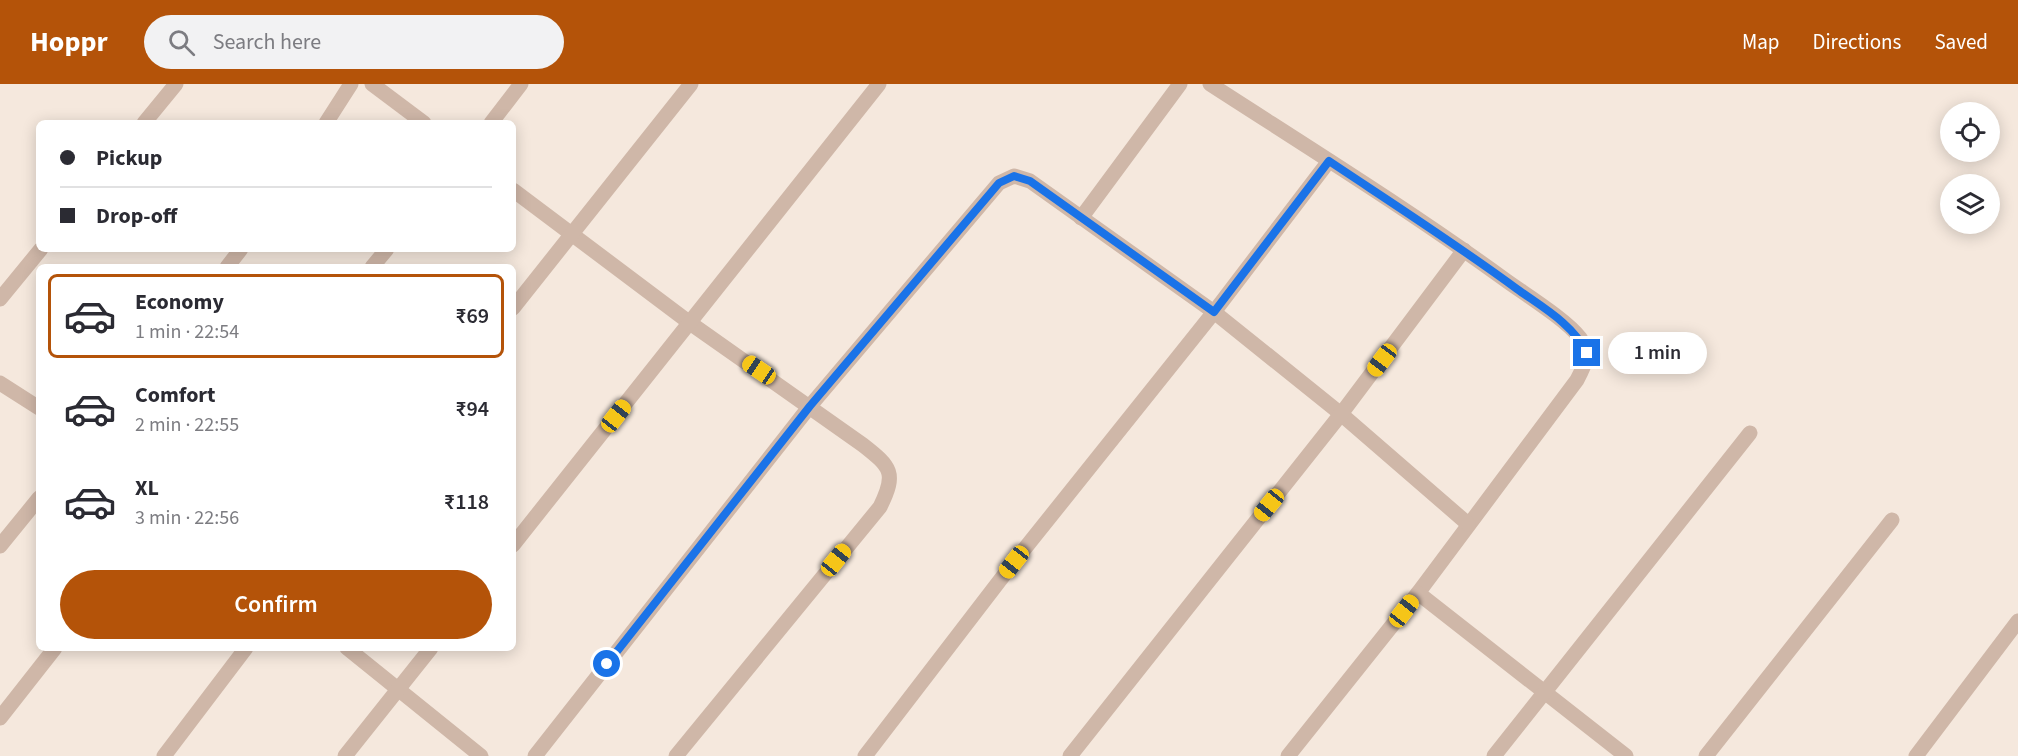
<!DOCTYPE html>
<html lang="en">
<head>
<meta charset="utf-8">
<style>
  body { margin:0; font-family:"Source Sans 3",sans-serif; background:#f2f2f3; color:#2b2b33; height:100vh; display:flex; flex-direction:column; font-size:22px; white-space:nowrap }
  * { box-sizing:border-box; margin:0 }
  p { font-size:20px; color:#7c7c81 }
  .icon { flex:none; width:33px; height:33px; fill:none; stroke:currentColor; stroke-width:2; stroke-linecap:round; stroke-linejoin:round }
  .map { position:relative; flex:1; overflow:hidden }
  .details { position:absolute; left:36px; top:180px; width:480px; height:387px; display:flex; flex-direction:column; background:#fff; border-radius:9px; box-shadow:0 3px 15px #0003 }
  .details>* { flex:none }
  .guide { position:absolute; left:36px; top:36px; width:480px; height:132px; border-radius:9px; box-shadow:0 3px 15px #0003; display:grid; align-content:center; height:132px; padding:0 24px; background:#fff }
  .controls { position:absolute; left:1940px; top:18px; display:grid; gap:12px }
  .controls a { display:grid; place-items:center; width:60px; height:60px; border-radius:50%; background:#fff; box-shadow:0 3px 15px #0003; font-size:30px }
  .end { position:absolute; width:27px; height:27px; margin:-14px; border:8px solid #1a73e8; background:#fff; box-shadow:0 0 0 3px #fff }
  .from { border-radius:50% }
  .bubble { position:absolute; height:42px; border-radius:21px; background:#fff; box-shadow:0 3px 15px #0003; font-size:20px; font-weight:600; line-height:42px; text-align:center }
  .car { position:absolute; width:18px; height:36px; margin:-18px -9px; border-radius:8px; box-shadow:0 0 4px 2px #0007; background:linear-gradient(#f5c518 24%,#345 0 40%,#f5c518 0 76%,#345 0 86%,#f5c518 0) }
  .guide b { display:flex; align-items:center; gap:21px; height:57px; font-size:22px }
  .guide b+b { border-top:2px solid #e1e1e2 }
  .guide i { width:15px; height:15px; background:#2b2b33 }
  ul { padding:10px 0 0; list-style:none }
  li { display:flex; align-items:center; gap:18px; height:84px; margin:0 12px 9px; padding:0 12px; border:3px solid transparent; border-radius:9px }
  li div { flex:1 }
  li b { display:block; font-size:22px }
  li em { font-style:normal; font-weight:600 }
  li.selected { border-color:#b45309 }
  li>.icon { width:54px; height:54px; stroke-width:1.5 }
  .button { display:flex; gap:12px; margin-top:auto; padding:12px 24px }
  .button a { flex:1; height:69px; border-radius:36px; background:#b45309; color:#fff; font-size:24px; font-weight:600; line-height:69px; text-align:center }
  header { display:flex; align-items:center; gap:36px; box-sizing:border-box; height:84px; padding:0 30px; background:#b45309; color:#fff }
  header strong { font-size:28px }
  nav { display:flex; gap:33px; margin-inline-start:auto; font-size:21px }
  .search { width:420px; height:54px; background:#f2f2f3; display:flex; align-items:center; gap:15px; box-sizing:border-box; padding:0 21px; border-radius:33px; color:#7c7c81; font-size:22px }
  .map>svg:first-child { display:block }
</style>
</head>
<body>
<header>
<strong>Hoppr</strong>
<div class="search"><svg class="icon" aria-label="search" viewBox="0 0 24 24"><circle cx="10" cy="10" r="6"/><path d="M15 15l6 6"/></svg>Search here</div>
<nav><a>Map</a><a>Directions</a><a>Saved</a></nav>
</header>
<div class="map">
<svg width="2018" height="672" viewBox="0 0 2018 672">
  <rect width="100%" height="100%" fill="#f5e8dd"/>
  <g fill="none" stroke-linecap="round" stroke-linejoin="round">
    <g stroke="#cfb7a8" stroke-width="15">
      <path d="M372,0L424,39"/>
      <path d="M1210,0C1309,64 1409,126 1504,195C1523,209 1567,236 1580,254C1591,269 1585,281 1577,296L1418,509"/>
      <path d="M144,39L176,0"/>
      <path d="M326,39L351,0"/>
      <path d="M491,39L521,0"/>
      <path d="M513,106L690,239L863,361C891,383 897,389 880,423L676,672"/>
      <path d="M1081,134L1180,0"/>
      <path d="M227,183L241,165"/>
      <path d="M372,183L387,165"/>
      <path d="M0,215L41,165"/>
      <path d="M513,224L691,0"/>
      <path d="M0,299L39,324"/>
      <path d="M513,461L879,0"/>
      <path d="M0,462L39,414"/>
      <path d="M347,564L481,672"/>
      <path d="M0,634L55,564"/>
      <path d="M164,672L246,564"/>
      <path d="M345,672L431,564"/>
      <path d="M535,672L810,322L999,99L1014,92L1030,97L1214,228L1341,330L1468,440"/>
      <path d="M865,672L1014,478L1214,228L1329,77"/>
      <path d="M1070,672L1341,330L1464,166"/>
      <path d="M1288,672L1418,509L1626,672"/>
      <path d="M1494,672L1750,349"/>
      <path d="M1706,672L1892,436"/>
      <path d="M1916,672L2018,537"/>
    </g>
  </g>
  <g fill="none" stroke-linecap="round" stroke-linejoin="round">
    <path stroke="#1a73e8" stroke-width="8" d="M607,580L810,322L999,99L1014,92L1030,97L1214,228L1329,77C1392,119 1456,160 1517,205C1542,223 1573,240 1587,269"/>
  </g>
</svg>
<div class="controls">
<a><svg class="icon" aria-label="locate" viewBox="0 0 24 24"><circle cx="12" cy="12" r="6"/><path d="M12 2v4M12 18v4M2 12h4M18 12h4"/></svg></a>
<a><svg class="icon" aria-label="layers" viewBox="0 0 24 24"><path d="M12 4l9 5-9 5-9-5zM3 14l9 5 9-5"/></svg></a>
</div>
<i class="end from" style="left:607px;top:580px"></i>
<i class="end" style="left:1587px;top:269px"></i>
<div class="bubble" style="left:1608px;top:248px;width:99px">1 min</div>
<i class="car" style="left:1382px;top:276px;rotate:217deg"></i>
<i class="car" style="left:759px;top:286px;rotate:304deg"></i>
<i class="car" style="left:616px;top:332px;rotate:38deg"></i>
<i class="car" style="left:1269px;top:421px;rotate:219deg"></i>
<i class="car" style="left:836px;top:476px;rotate:39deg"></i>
<i class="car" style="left:1014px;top:478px;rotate:218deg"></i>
<i class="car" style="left:1404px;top:527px;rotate:38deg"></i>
<div class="guide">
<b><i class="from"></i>Pickup</b>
<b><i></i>Drop-off</b>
</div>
<section class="details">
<ul>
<li class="selected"><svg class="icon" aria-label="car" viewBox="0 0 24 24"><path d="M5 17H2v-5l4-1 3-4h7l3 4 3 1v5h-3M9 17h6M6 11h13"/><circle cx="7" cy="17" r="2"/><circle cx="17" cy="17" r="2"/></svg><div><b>Economy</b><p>1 min · 22:54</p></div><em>₹69</em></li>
<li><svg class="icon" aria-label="car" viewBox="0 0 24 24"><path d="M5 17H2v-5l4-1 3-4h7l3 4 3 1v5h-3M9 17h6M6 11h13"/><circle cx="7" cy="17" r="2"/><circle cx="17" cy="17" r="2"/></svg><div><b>Comfort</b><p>2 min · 22:55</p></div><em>₹94</em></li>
<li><svg class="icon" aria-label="car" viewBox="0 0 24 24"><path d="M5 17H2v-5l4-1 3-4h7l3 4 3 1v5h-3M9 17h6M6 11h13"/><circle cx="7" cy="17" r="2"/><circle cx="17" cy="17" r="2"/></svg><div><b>XL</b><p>3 min · 22:56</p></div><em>₹118</em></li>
</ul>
<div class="button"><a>Confirm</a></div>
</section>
</div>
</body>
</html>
